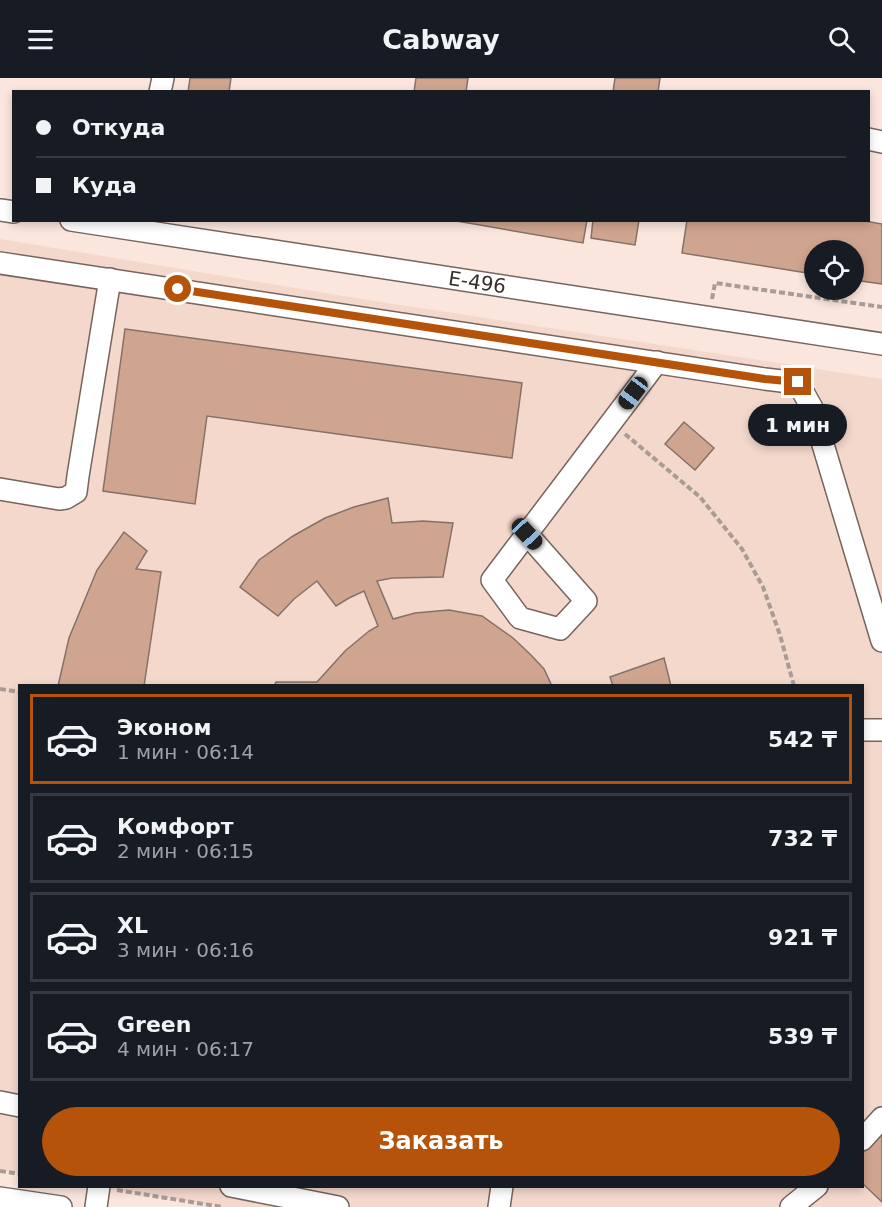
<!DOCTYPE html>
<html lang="ru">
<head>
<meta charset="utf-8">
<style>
  body { margin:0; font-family:"DejaVu Sans",sans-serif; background:#242831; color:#f1f3f6; height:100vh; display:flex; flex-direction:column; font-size:22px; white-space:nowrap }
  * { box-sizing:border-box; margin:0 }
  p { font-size:20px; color:#9ea1a6 }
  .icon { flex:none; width:33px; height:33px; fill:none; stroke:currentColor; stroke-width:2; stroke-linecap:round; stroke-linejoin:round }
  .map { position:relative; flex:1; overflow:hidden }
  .side { position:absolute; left:18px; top:606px; width:846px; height:504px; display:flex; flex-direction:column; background:#171b24; border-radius:0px; box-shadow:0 3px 9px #0003 }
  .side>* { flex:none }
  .guide { position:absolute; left:12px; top:12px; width:858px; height:132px; border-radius:0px; box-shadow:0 3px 9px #0003; display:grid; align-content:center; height:132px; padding:0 24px; background:#171b24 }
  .tools { position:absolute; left:804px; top:162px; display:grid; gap:12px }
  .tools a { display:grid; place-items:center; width:60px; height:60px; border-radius:50%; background:#171b24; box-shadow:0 3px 9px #0003; font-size:30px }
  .end { position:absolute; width:27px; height:27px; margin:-14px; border:8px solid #b45309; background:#fff; box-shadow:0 0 0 3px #fff }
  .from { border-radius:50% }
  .bubble { position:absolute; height:42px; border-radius:21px; background:#171b24; box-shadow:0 3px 9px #0003; font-size:20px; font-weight:700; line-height:42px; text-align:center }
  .car { position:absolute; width:18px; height:36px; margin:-18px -9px; border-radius:8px; box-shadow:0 0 4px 2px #0007; background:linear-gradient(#222 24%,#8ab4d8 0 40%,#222 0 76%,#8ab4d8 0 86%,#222 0) }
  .guide b { display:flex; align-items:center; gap:21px; height:57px; font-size:22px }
  .guide b+b { border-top:2px solid #363941 }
  .guide i { width:15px; height:15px; background:#f1f3f6 }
  ul { padding:10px 0 0; list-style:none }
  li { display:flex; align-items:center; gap:18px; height:90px; margin:0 12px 9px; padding:0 12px; border:3px solid #363941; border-radius:0px }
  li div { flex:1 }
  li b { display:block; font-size:22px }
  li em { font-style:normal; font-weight:700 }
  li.current { border-color:#b45309 }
  li>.icon { width:54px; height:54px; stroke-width:1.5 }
  .button { display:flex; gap:12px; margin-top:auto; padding:12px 24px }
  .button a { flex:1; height:69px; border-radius:36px; background:#b45309; color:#fff; font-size:24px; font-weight:700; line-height:69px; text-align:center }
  header { display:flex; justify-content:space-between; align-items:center; height:78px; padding:0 24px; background:#171b24; font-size:27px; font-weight:700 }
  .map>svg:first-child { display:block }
</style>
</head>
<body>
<header><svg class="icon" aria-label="menu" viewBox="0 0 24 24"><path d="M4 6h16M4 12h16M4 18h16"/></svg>Cabway<svg class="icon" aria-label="search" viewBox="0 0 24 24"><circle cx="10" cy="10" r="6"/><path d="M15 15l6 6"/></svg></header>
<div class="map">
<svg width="882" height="1129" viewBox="0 0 882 1129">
  <rect width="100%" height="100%" fill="#fbe6dd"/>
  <path fill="#f4d8cc" d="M0,161L349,219L882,301V1129H225L98,1109L862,1108V608H20L19,1095L0,1092Z"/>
  <g fill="#d0a58f" stroke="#847269" stroke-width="1.5">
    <path d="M190,0H231L229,14H188Z"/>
    <path d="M416,0H468L466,14H414Z"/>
    <path d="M615,0H660L658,14H613Z"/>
    <path d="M451,142H587L583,165Z"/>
    <path d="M593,142H639L635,167L591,160Z"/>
    <path d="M687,142H859L882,146V206L854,202V172H814V196L682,175Z"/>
    <path d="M125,251L522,305L512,380L207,338L195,426L103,413Z"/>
    <path d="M684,344L714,370L695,392L665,366Z"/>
    <path d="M388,420L392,445L423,443L453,445L443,499L392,500L377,503L393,541L415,535L449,532L482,538L513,560L531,577L544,591L552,608H274L276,604H317L345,573L369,553L378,548L364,513L349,520L336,528L317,503L294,521L278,538L240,509L259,482L293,458L325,440L354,429Z"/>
    <path d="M124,454L147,473L136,491L161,494L144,608H58L69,560L97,492Z"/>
    <path d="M664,580L671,608H613L610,599Z"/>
    <path d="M882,1044V1124L862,1105V1067Z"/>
  </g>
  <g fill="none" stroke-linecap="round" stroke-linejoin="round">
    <g stroke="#77645d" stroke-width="24">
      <g id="minor">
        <path d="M160,14L163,0"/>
        <path d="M868,61L882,64"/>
        <path d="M0,132L14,134"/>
        <path id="s1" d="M71,142L882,266"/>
        <path d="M0,185L765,301L798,305L812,330L882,563"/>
        <path d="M0,411L59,421L66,420L76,414L78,398L110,201"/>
        <path d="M527,456L586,523L560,551L520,540L492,502L657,284"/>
        <path d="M862,652H882"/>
        <path d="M0,1024L20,1028"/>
        <path d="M862,1062L882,1040"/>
        <path d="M231,1108L338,1129"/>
        <path d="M0,1120L61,1129"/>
        <path d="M96,1129L99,1108"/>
        <path d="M499,1129L502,1108"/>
        <path d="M791,1129L817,1108"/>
      </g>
    </g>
    <g stroke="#aa9b94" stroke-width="4" stroke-dasharray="6 3" stroke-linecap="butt">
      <path d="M712,221L715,205L882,229"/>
      <path d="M625,356L700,419L742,471L763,509L780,557L794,608"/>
      <path d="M0,611L20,614"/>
      <path d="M0,1093L20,1096"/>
      <path d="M117,1112L222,1129"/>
    </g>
    <use href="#minor" stroke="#fff" stroke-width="21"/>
  </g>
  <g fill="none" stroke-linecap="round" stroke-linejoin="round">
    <path stroke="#b45309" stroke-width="8" d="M178,211L765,301L798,304"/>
  </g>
  <g text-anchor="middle" stroke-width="5" stroke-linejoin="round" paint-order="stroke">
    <g font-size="20" fill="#372f2b" stroke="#fcf7f6">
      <text dy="7" stroke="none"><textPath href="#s1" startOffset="411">E-496</textPath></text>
    </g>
  </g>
</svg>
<div class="tools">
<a><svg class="icon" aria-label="locate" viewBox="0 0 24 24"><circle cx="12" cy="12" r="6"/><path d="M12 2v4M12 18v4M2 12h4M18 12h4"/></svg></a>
</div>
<i class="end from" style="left:178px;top:211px"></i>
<i class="end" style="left:798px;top:304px"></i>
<div class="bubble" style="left:748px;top:326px;width:99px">1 мин</div>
<i class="car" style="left:633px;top:315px;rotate:217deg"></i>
<i class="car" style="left:527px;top:456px;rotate:137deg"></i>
<div class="guide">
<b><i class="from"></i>Откуда</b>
<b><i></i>Куда</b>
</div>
<section class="side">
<ul>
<li class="current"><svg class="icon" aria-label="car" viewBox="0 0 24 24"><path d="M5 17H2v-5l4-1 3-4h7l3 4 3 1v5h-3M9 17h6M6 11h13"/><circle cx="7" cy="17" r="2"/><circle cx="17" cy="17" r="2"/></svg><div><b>Эконом</b><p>1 мин · 06:14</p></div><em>542 ₸</em></li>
<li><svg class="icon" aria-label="car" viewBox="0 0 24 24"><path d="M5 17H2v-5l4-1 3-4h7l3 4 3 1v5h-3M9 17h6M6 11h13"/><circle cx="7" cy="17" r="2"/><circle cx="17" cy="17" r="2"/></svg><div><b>Комфорт</b><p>2 мин · 06:15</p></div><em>732 ₸</em></li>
<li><svg class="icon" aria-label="car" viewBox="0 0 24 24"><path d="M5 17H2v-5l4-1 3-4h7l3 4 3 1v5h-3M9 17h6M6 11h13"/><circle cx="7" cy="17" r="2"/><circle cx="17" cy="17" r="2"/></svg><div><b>XL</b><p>3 мин · 06:16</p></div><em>921 ₸</em></li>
<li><svg class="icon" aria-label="car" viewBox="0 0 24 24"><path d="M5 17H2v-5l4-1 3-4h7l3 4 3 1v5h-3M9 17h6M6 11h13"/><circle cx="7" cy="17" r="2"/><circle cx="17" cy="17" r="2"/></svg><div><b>Green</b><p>4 мин · 06:17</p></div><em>539 ₸</em></li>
</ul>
<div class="button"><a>Заказать</a></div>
</section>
</div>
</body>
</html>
